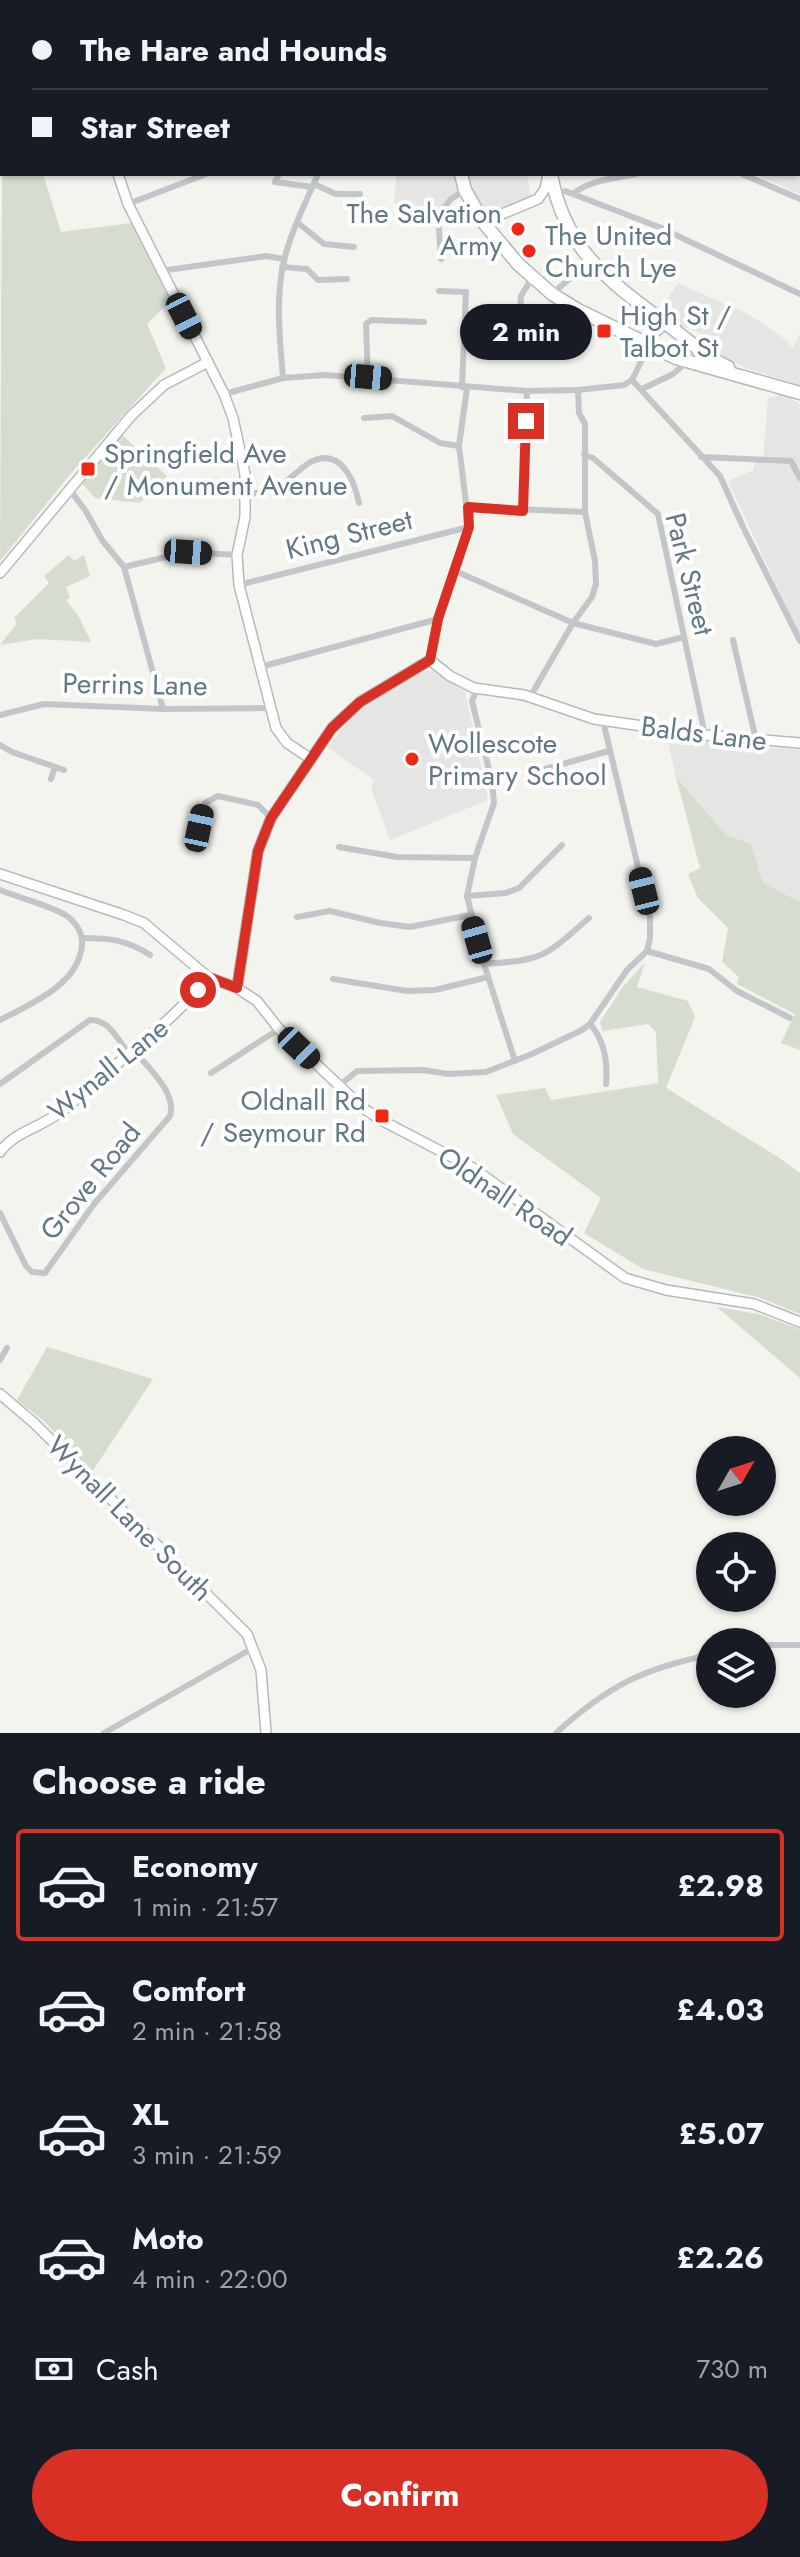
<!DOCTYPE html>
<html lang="en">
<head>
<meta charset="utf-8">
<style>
  body { margin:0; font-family:Jost,sans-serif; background:#242831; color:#f1f3f6; height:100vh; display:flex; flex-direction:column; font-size:30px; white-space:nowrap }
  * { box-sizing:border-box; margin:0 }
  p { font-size:26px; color:#9ea1a6 }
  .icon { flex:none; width:44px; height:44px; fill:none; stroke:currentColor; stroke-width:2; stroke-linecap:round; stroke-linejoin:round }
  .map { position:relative; height:1733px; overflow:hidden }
  .sheet { display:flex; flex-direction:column; background:#171b24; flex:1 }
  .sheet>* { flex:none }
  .top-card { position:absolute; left:0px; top:0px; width:800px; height:176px; box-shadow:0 2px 6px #0004; display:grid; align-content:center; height:176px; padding:0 32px; background:#171b24 }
  .needle { width:52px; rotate:51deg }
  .buttons { position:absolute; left:696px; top:1436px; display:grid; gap:16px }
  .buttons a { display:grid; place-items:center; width:80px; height:80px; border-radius:50%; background:#171b24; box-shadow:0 2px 6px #0004; font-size:40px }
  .end { position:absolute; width:36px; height:36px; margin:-18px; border:10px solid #d93025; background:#fff; box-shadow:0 0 0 4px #fff }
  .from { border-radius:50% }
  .bubble { position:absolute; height:56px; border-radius:28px; background:#171b24; box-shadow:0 2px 6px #0004; font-size:26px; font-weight:700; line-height:56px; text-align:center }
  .car { position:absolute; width:24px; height:48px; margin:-24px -12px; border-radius:10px; box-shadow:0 0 6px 2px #0007; background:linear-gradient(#222 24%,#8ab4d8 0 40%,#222 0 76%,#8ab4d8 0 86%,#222 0) }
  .top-card b { display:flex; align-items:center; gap:28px; height:76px; font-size:30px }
  .top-card b+b { border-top:2px solid #363941 }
  .top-card i { width:20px; height:20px; background:#f1f3f6 }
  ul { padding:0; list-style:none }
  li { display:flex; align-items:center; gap:24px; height:112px; margin:0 16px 12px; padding:0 16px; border:4px solid transparent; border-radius:8px }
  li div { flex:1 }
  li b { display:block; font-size:30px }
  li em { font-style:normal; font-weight:700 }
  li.selected { border-color:#d93025 }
  li>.icon { width:72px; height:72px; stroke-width:1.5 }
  h2 { padding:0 32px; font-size:36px; line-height:96px }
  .pay { display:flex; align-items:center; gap:20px; height:88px; padding:0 32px; font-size:30px }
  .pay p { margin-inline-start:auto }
  .cta { display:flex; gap:16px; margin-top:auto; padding:16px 32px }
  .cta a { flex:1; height:92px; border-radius:48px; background:#d93025; color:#fff; font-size:32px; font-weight:700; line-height:92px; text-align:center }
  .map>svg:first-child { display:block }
</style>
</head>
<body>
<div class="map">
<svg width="800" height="1733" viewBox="0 0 800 1733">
  <rect width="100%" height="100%" fill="#f4f4ef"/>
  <g fill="#e5e5e3">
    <path d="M798,6L800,7V194L755,174H798Z"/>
    <path d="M396,174L527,176L531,197L483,222L465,190L435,210L394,204Z"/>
    <path d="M678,283L748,314L780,335L793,348L800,333V385L746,368L713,352L711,343L700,333L677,324L662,306Z"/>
    <path d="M783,394L800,404V636L728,481L753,470L755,461H763L768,398Z"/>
    <path d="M420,671H433L465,691L488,800L390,840L371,788L374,780L327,747L359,709Z"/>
    <path d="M666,734L761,748L800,749V902L763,883L751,844L726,835L676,777Z"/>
  </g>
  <g fill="#d6dcd0">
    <path d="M2,156V174H43L61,232L131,223L170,301L147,324L166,368L72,472L0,561Z"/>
    <path d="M121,434L167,476L140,503L95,498L80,481Z"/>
    <path d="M69,555L74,561L84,555L90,576L66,587L70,598L66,600L79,617L91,642L37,639L0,645L17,623L14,618L49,583L44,576Z"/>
    <path d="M676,777L726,835L751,844L763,883L800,902V1050L781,1043L795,1014L737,984L739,977L722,962L728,928L698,898L688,874L700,868Z"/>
    <path d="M645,962L637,987L688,1001L695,1017L666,1088L778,1157L800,1173V1314L761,1298L643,1269L584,1233L601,1198L513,1134L496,1095L545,1088L551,1100L658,1083L656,1032L648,1024L603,1031L600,1022L622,988Z"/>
    <path d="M717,1307L758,1314L800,1329V1378Z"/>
    <path d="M47,1347L153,1379L92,1472L43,1420L17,1400Z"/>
  </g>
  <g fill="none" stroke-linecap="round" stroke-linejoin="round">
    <g stroke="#b3babd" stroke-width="12">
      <g id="secondary">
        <path d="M90,0V2"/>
        <path d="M118,174L128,204L224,394L233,418L245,474V517L237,555L239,585L276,728L287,743L311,759"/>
        <path d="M483,222L538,199L545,189L548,174"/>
        <path d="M0,573L131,416L164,385L208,362"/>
        <path d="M0,874L124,915L144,923L208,977L237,988L257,1001L279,1029L363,1108L381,1120L473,1168L625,1278L666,1290L754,1304L800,1322"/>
        <path d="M237,988L258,851L271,818L332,728L360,702L430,660L450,676L474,688L524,695L594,719L705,735L800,743"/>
        <path d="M0,1152C13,1133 38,1128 56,1115C75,1102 91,1086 109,1071C144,1040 179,1014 208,977"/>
        <path d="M0,1394L34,1423L247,1634L261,1670L266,1733"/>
      </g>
    </g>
    <g stroke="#b3b8ba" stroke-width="15">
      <g id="highway">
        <path d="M439,0V2"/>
        <path d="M553,0L554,2"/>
        <path d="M461,174L465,190L483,222L518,264L552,294L578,310L676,358L800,393"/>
        <path d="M551,174C565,251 609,281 668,325C687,339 706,358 728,367"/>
      </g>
    </g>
    <g stroke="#c1c6c8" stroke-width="6">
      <path d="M238,0L239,2"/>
      <path d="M338,0V2"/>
      <path d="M627,0L630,2"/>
      <path d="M747,0L750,2"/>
      <path d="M798,34H799"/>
      <path d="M0,49L2,55"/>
      <path d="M0,99L2,98"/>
      <path d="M798,99L800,100"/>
      <path d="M742,174L800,199"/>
      <path d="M278,176L275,182L312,187"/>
      <path d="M314,184L336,194H360"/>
      <path d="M565,191L659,227L800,294"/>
      <path d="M574,193C590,180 616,178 636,174"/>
      <path d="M128,204L206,174"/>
      <path d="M298,223L324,244L354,247"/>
      <path d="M441,259L438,216L451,199L465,190"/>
      <path d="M282,267L307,269L318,280L347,279"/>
      <path d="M160,271L266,256L284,259"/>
      <path d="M439,291L466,292L462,387"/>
      <path d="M552,294L582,268"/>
      <path d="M519,334L521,296L532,278"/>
      <path d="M368,377L366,324L371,320L424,322"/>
      <path d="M283,378C280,340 275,299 284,261C291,231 306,202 318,174"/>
      <path d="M632,380L720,476L743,527"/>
      <path d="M632,380L653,337L669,326"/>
      <path d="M642,389L673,374L686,363"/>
      <path d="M224,394L283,378L325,375L527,391L578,390L624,385L632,380"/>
      <path d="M364,418L392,416L440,443L459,446"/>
      <path d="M584,455L593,458L658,514L705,735"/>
      <path d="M701,457L791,461L800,478"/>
      <path d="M70,490L85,510L102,540L124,567L163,709"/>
      <path d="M246,495C256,493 269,492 278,487C289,481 298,470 309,463C339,446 354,478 359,503"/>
      <path d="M468,507L585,512"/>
      <path d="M523,511L527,391"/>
      <path d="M745,531L800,641"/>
      <path d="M124,567L188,552L237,555"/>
      <path d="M453,570L573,623L656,644L684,637"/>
      <path d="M239,585L469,527"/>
      <path d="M733,640L756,740"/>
      <path d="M430,660L438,619L469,527L459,446L467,388"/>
      <path d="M260,667L438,619"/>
      <path d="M477,689L472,701L492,782L494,803L475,858L467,896L484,964L515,1061"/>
      <path d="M530,697L573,623L592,597L596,584L595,561L585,512V424L579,413L578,390"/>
      <path d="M0,715L44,704L163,709L270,708"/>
      <path d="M0,745L12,752L64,770"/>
      <path d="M545,769L609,751"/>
      <path d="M51,779L55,767"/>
      <path d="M199,828L205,803L218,796L258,805L271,818"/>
      <path d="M339,847L397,857L475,858"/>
      <path d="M0,890C20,898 45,904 64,914C74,920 83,932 82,944C80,984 31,1004 0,1020"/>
      <path d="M467,896L506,893L519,888L562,845"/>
      <path d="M297,917L330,911L380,923L410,927L470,915"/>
      <path d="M83,938C110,938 127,940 150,955"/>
      <path d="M647,951L709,969L737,991L790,1018"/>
      <path d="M484,964C545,960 544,957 589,918"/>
      <path d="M333,979L407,991L435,990L488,977"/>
      <path d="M590,1024C605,1041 608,1062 606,1084"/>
      <path d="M211,1073L279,1029"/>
      <path d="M0,1084L90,1020C109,1019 118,1040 129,1054"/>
      <path d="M339,1086L357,1071L423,1070L448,1074L486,1072L532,1054L582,1030L590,1024L627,970L647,951L650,938V917L603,721"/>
      <path d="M0,1213L26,1266L32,1272L45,1273L94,1204L170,1116C177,1092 148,1068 134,1050"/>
      <path d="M0,1360L7,1348"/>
      <path d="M762,1645H800"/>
      <path d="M104,1733L253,1648"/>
      <path d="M556,1733C607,1687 643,1668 710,1655"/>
    </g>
    <use href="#secondary" stroke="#fff" stroke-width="9"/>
    <use href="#highway" stroke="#fff" stroke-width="12"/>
    <path stroke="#9fa8ac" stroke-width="2" stroke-dasharray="12 6" stroke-linecap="butt" d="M798,0L800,2"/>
  </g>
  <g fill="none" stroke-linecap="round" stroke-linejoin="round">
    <path stroke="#d93025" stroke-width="10" d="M198,990L208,977L237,988L258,851L271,818L332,728L360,702L430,660L438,619L469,527L468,507L523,511L526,421"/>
  </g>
  <g fill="#f12613" stroke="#fff" stroke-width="3">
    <circle cx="518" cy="229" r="8"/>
    <circle cx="529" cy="251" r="8"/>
    <rect x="596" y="323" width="16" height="16" rx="4"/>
    <rect x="80" y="461" width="16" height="16" rx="4"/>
    <circle cx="412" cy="759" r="8"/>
    <rect x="374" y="1108" width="16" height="16" rx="4"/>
  </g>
  <g text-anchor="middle" stroke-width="8" stroke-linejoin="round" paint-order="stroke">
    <g font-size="28" fill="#617983" stroke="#fff" text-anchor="start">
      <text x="502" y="223" text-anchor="end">The Salvation<tspan x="502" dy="32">Army</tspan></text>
      <text x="545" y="245">The United<tspan x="545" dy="32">Church Lye</tspan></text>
      <text x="620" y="325">High St /<tspan x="620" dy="32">Talbot St</tspan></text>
      <text x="104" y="463">Springfield Ave<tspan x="104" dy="32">/ Monument Avenue</tspan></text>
      <text x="428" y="753">Wollescote<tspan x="428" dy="32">Primary School</tspan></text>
      <text x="366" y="1110" text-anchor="end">Oldnall Rd<tspan x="366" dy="32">/ Seymour Rd</tspan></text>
    </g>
    <g font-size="28" fill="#617983" stroke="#fff">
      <text transform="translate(349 534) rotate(-14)" y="10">King Street</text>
      <text transform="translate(690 574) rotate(76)" y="10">Park Street</text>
      <text transform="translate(135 684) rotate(1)" y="10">Perrins Lane</text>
      <text transform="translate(704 733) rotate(7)" y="10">Balds Lane</text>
      <text transform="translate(108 1069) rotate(-39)" y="10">Wynall Lane</text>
      <text transform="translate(90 1181) rotate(-51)" y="10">Grove Road</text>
      <text transform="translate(505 1196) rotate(34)" y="10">Oldnall Road</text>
      <text transform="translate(130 1518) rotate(45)" y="10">Wynall Lane South</text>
    </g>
  </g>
</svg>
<div class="buttons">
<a><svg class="needle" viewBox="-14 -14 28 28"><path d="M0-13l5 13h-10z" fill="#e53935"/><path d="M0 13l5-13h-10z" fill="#9ea1a6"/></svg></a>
<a><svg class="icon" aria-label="locate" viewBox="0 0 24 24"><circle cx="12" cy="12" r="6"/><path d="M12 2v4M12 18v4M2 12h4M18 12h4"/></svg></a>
<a><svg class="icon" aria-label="layers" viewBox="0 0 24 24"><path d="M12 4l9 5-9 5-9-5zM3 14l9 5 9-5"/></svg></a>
</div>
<i class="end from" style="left:198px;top:990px"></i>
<i class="end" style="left:526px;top:421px"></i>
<div class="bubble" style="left:460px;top:304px;width:132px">2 min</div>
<i class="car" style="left:184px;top:316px;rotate:153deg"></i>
<i class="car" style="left:368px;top:377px;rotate:95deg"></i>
<i class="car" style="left:188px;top:552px;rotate:94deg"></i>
<i class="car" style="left:199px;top:828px;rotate:12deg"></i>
<i class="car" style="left:644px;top:891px;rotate:346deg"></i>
<i class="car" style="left:477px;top:940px;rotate:344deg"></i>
<i class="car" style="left:299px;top:1048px;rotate:134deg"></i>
<div class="top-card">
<b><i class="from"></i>The Hare and Hounds</b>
<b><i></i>Star Street</b>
</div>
</div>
<section class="sheet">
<h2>Choose a ride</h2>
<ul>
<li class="selected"><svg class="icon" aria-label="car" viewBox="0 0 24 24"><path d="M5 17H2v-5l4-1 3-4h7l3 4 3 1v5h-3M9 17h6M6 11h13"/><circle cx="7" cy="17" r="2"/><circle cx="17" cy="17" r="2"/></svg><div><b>Economy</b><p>1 min · 21:57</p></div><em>£2.98</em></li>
<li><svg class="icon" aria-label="car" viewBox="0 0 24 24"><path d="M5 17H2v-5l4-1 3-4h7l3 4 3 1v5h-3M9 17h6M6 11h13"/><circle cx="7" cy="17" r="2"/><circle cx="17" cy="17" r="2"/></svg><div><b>Comfort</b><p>2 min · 21:58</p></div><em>£4.03</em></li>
<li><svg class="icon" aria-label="car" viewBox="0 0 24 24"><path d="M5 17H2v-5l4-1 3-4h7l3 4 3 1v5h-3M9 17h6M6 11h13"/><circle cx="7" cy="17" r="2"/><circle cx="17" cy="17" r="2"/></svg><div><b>XL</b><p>3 min · 21:59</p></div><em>£5.07</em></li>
<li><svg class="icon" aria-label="car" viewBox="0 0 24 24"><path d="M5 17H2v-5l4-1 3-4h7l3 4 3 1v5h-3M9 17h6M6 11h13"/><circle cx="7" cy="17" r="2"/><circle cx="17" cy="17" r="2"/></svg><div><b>Moto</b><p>4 min · 22:00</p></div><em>£2.26</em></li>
</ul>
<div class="pay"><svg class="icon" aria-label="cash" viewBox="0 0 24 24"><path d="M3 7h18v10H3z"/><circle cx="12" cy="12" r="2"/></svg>Cash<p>730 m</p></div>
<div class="cta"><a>Confirm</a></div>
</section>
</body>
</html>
